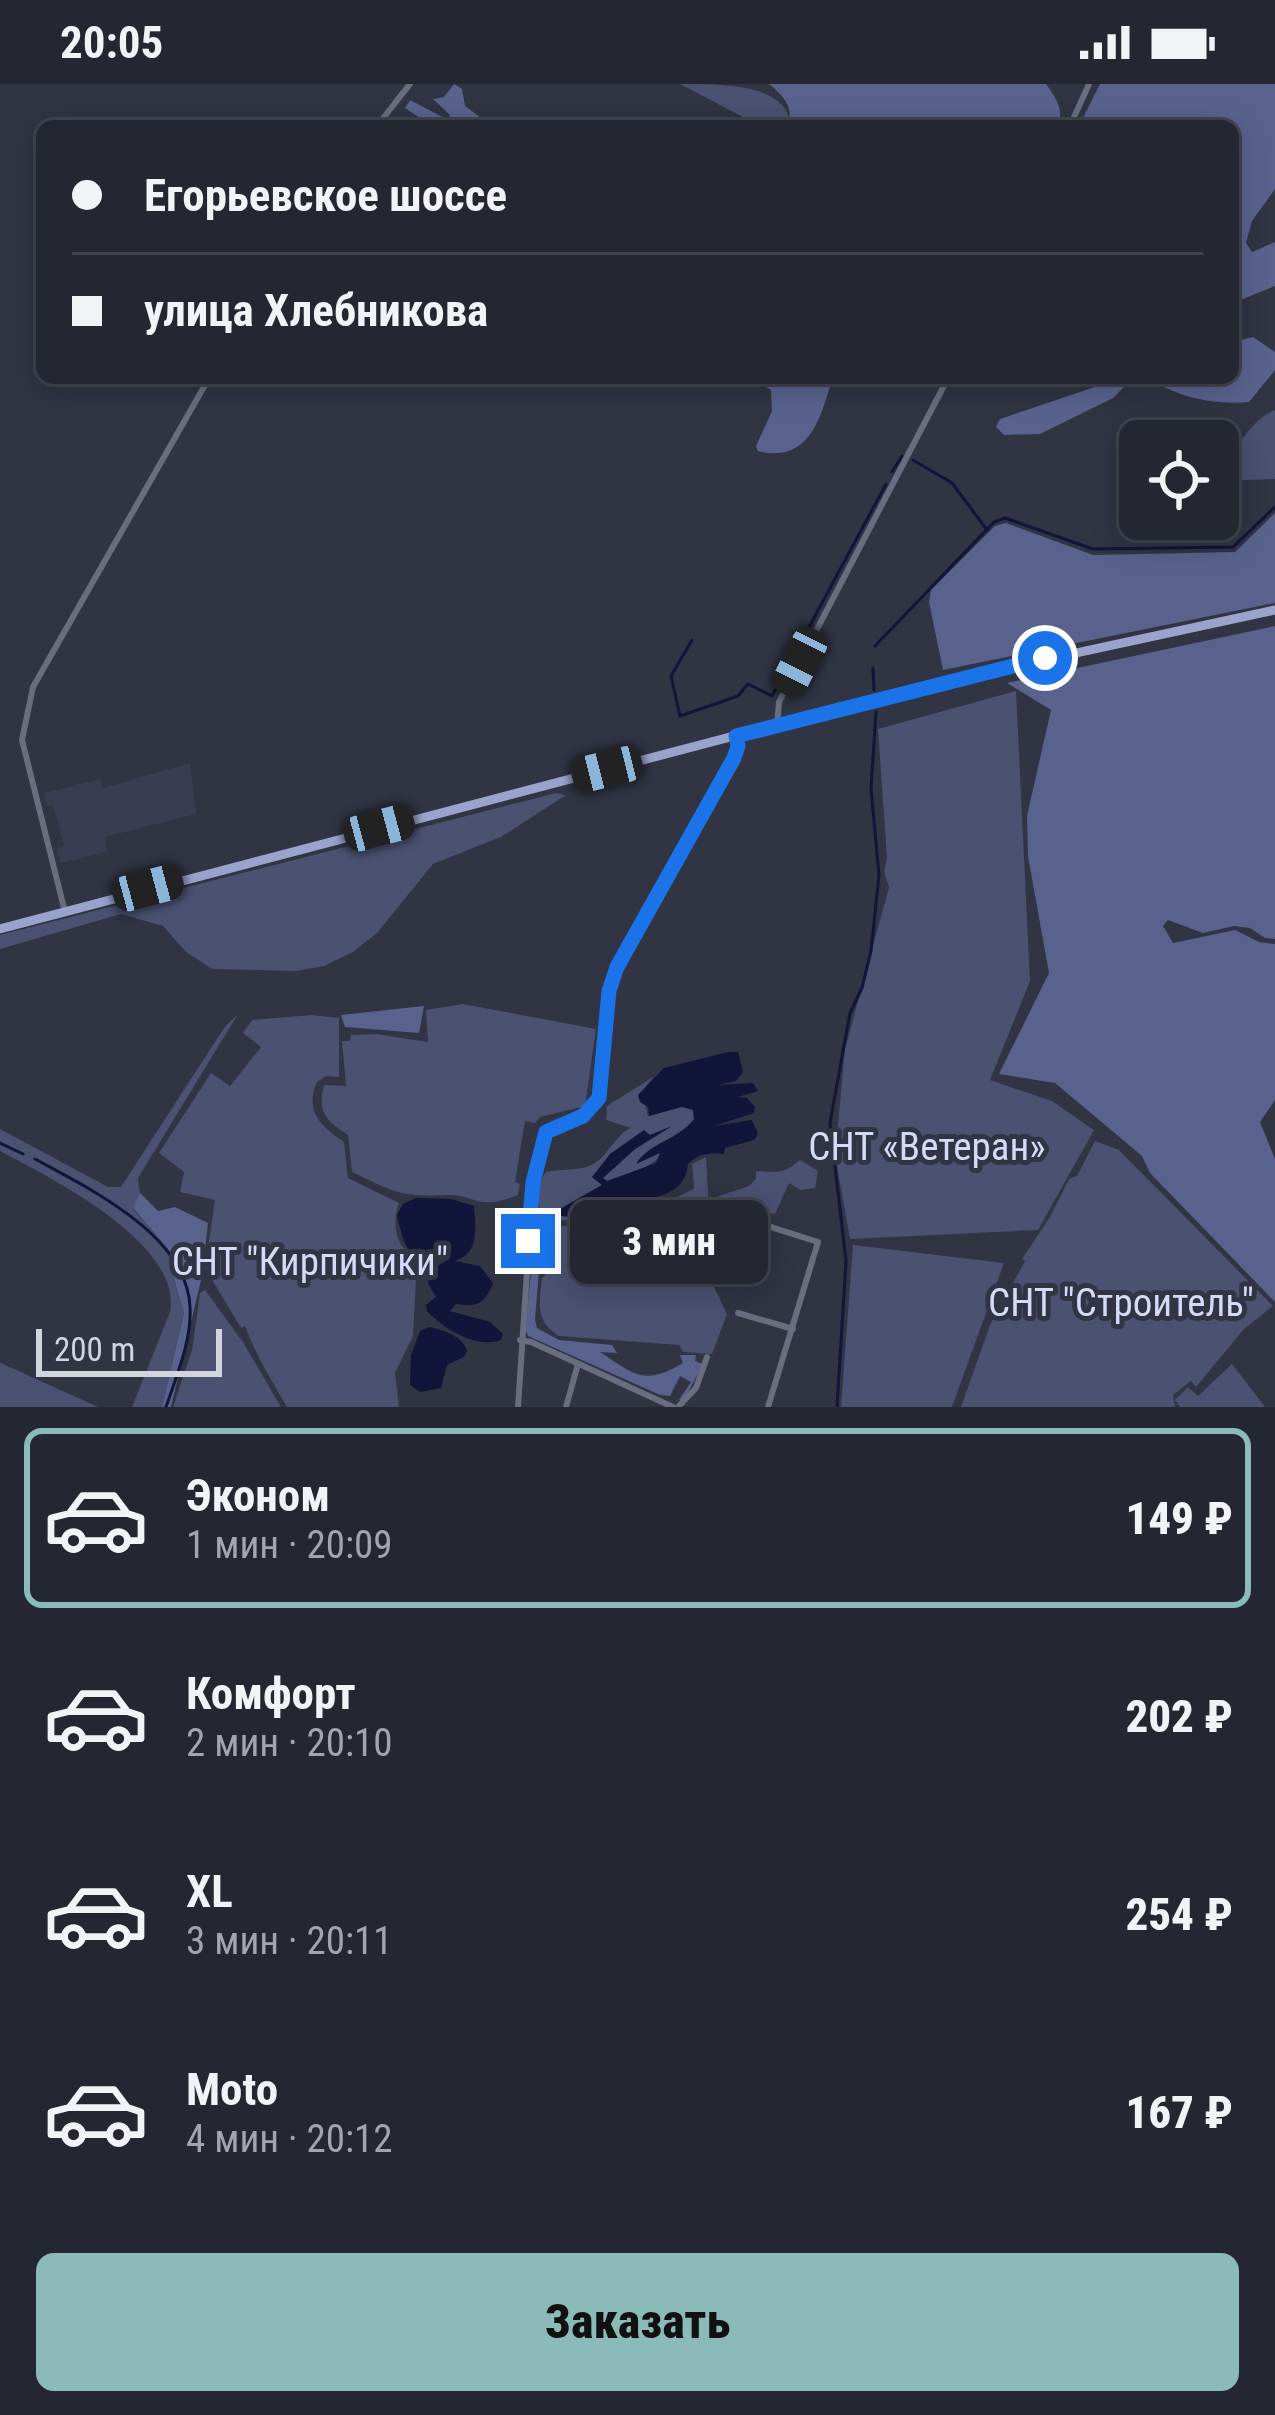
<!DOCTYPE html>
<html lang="ru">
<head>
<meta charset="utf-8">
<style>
  body { margin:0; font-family:"Roboto Condensed",sans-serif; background:#30333e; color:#f1f3f6; height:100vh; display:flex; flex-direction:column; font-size:45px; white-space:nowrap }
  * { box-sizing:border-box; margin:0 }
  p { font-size:39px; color:#a3a5ac }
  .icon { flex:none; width:66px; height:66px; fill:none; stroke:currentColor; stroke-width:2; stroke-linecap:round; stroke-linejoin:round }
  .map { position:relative; height:1323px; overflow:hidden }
  .drawer { display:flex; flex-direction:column; background:#242732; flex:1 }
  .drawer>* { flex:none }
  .guide { position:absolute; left:36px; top:36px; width:1203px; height:264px; border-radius:18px; box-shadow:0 6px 30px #0003,0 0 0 3px #41444d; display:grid; align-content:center; height:264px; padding:0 36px; background:#242732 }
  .buttons { position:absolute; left:1119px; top:336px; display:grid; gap:24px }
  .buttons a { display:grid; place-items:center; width:120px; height:120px; border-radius:18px; background:#242732; box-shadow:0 6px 30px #0003,0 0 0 3px #41444d; font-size:60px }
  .scale { position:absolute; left:36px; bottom:30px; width:186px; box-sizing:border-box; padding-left:12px; border:6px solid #d2d4de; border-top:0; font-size:33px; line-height:42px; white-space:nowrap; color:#d2d4de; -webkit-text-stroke:9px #303443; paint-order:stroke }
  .end { position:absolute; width:54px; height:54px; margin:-27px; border:15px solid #1a73e8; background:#fff; box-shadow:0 0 0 6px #fff }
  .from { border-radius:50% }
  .bubble { position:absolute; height:84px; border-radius:18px; background:#242732; box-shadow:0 6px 30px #0003,0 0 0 3px #41444d; font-size:39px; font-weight:800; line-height:84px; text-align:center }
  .car { position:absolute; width:36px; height:72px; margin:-36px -18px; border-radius:15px; box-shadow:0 0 9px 3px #0007; background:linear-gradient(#222 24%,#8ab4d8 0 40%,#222 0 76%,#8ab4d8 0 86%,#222 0) }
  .guide b { display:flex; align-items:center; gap:42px; height:114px; font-size:45px }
  .guide b+b { border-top:3px solid #41444d }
  .guide i { width:30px; height:30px; background:#f1f3f6 }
  ul { padding:21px 0 0; list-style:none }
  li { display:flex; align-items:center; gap:36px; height:180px; margin:0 24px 18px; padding:0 12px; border:6px solid transparent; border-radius:18px }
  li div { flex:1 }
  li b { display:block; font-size:45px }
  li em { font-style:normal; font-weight:800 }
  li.selected { border-color:#8bbbb9 }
  li>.icon { width:108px; height:108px; stroke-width:1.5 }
  .button { display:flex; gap:24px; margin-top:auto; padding:24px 36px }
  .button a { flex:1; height:138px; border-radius:18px; background:#8bbbb9; color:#111; font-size:48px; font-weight:800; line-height:138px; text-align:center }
  .status { display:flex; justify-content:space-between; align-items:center; height:84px; padding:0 60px; background:#242732; direction:ltr }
  .status svg { height:33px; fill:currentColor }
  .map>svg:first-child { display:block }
</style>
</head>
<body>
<div class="status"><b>20:05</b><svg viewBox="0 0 49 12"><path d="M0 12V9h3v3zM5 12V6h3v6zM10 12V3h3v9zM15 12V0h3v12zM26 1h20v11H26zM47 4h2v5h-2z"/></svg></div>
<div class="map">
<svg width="1275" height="1323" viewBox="0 0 1275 1323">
  <rect width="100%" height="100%" fill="#303443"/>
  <path fill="#383d52" d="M190,679L196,730L105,753L107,768L60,779L57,765L64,762L53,722H47L44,709L101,695L103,704Z"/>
  <g fill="#4a5171">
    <path d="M680,0C723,0 783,0 790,37L787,42H760Z"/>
    <path d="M1275,326V395L1219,397L1218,378C1243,363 1248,337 1275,326Z"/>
    <path d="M1016,607L1030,897L990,996L1052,1017L1094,1046L1038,1146L850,1155L835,1072L845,965L889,803L884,788L887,774L878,645Z"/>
    <path d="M556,709L566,711L501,753L433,780L377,849L353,868L324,882L296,887L212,885L185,867L163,842L121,830L0,865V851Z"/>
    <path d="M463,920L596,945L585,1022L540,1033L535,1039L525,1037L515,1098L520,1100L518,1111C474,1128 479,1110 445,1111C400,1113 394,1108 352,1088L348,1051C326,1036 317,1029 324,1001L346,1002L342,957H350L351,951L376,950L428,958L426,926Z"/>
    <path d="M238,930L138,1094L140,1109L133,1125L173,1171L170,1183L184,1229L162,1323H132L170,1228C183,1159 49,1093 0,1067V1045L108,1103H121L224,944Z"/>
    <path d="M312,931L339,934V993L326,992L317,998C304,1027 321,1042 344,1058L348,1094L399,1119C391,1143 396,1165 420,1177L422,1195H416L413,1252L395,1289L399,1323H287C271,1296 255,1269 245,1242L241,1244L205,1184L215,1116L180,1108L184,1088L159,1069L211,989L230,1002L261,963L243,949L252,936Z"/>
    <path d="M653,993L642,1008L648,1032L682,1022L693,1026L694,1035C679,1055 651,1058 637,1079L660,1068L662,1072L640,1087L607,1097L603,1094L635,1065L671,1043L600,1085L592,1093L602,1101L579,1114L558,1132L608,1135L545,1137C536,1119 534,1104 546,1088C562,1084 581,1088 595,1079C610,1069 614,1052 631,1044L606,1036L607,1022Z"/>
    <path d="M1095,1057L1119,1066L1273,1222L1244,1245L1196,1303L1191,1297L1173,1311L1175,1323H961L990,1241L1025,1177L1022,1175L1050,1133L1069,1095L1077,1092Z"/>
    <path d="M706,1073L713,1201L727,1230L712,1270L683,1268L679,1261L559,1252C535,1237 539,1220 542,1194L546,1190L543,1186L547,1145L552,1142L615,1141L694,1105L692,1080Z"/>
    <path d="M800,1076L818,1087L815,1104L800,1106L789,1099L775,1130L718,1120L716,1113L749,1102L756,1095V1087C778,1088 782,1091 800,1076Z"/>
    <path d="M853,1161L1004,1179L952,1323H841Z"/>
    <path d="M205,1206L243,1258L281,1323H173L192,1266L200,1209Z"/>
    <path d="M0,1279L3,1280L98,1323H0Z"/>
    <path d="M1232,1280L1265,1323H1180L1175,1316L1188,1303L1198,1312Z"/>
  </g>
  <g fill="#58628d">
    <path d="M454,0L462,5L465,22L492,42H432L405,24L410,16L448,36L450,31L433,15L444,13Z"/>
    <path d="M769,0H1046C1056,14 1064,25 1058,42H787C796,25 782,10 769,0Z"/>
    <path d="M1100,0H1275V105L1252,137L1246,159L1252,168L1275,158V202L1233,219V42H1079Z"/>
    <path d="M1253,253L1275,268V286L1249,318C1213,321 1179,314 1148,294H1233V258Z"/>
    <path d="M731,294H816L830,302C819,341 805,379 758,367L756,362L772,327L771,306L763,301H736Z"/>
    <path d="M1113,297L1125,302L1113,314L1040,350L1004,351L996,343L1000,335Z"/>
    <path d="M1275,429V519L943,586L929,518L931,506L995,442L1006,439L1093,471L1235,468Z"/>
    <path d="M1275,542V855L1265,854L1250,844L1234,842L1203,849L1168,836L1163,842L1173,859L1235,846L1259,858L1275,860V1016L1260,1038L1275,1075V1218L1150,1089L1142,1072L1055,999L999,990L1049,889L1028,772L1027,732L1051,626L1007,599Z"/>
    <path d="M424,922L419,949L345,943L341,931Z"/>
    <path d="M140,1109L158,1127L175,1123L208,1139L202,1192L171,1323H162L184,1229L170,1182L173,1171L133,1124Z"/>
    <path d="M536,1142L542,1149L535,1236L537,1244L559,1256L612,1261L617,1269L600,1268C635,1291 644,1302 683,1279L680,1271H696L695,1277L703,1280L683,1318L679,1316L691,1298L680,1292L670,1312L660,1311L528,1252L525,1245Z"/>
  </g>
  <g fill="#111539">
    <path d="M728,968H738L743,988L736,997L717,1001L753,999L758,1007L738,1013L747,1014L755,1023L754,1029L714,1042L752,1036L758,1050L754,1056L725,1064L724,1070C708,1069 700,1069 688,1080C685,1105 670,1109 648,1116C638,1120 632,1128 622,1132C605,1139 570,1135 553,1129L602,1101L592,1093L610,1070L644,1046L650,1051L672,1042L635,1065L603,1094L607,1097L656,1079L660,1069L636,1080C650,1058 679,1056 694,1035L693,1026L682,1023L649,1032L648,1023L640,1018L638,1011L664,984Z"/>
    <path d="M416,1114L451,1115L474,1122C476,1146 479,1169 455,1177L480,1182L493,1199C485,1220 477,1223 456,1220L450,1227L490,1238L503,1250L501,1256C476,1265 444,1245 427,1227L426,1221L436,1213L428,1199L430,1187L450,1174C412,1164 409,1185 397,1131L403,1120Z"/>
    <path d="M429,1243C443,1246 463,1252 467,1267L464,1273L447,1281L441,1304L420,1308L410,1301L411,1271L420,1247Z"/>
  </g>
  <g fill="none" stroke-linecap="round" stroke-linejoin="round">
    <g stroke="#111539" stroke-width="3">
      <path d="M913,376L952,399L987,446"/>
      <path d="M892,388L902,372"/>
      <path d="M692,556L671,592L680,632L738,612L748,600L772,612L886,400"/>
      <path d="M875,562L994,438L1005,434L1093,465L1233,463L1275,423"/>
      <path d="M873,584L874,606"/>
      <path d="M0,1059L23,1070"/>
      <path d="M35,1075C90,1105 187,1151 190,1223C192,1256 176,1293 166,1323"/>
      <path d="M837,1323L846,1177L830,1039L850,929L862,904L871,867L879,791L871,705L876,628"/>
    </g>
    <g stroke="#686d80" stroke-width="6">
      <path d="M377,42L410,0"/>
      <path d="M1070,42L1089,0"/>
      <path d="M777,641L779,618L948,294"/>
      <path d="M65,828L22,656L33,603L209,294"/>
      <path d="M714,1125L818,1158L768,1323"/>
      <path d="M738,1229L793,1245"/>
      <path d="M520,1256L531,1258L673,1323"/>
      <path d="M518,1323L533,1098L546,1048L583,1032L599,1014L612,896L734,674L738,662L736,652"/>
      <path d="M566,1323L578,1280"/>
      <path d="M678,1323L696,1304L707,1273"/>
    </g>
    <path stroke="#9aa3cc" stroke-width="9" d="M0,845L928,601L1275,526"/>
  </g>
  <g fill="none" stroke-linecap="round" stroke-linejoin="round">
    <path stroke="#1a73e8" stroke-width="15" d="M528,1157L533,1098L546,1048L583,1032L599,1014L609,907L617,883L734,674L738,662L736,652L1045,574"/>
  </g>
  <g text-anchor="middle" stroke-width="10" stroke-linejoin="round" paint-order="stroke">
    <g font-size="39" fill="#d4dbf8" stroke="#303443">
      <text x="927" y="1076">СНТ «Ветеран»</text>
      <text x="310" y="1191">СНТ "Кирпичики"</text>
      <text x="1121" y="1232">СНТ "Строитель"</text>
    </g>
  </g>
</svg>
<div class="buttons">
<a><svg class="icon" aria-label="locate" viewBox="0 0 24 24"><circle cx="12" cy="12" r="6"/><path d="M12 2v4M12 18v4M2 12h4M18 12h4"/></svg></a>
</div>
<div class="scale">200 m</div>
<i class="end from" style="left:1045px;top:574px"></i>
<i class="end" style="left:528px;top:1157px"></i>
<div class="bubble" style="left:570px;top:1116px;width:198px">3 мин</div>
<i class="car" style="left:800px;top:578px;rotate:207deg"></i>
<i class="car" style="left:607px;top:685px;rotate:256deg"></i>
<i class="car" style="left:379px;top:744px;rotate:75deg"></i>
<i class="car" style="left:148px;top:804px;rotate:75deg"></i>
<div class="guide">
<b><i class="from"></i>Егорьевское шоссе</b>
<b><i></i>улица Хлебникова</b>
</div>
</div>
<section class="drawer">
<ul>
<li class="selected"><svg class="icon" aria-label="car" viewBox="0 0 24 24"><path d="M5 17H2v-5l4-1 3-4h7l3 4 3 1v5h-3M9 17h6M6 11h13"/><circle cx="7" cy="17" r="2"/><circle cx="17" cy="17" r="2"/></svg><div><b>Эконом</b><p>1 мин · 20:09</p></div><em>149 ₽</em></li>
<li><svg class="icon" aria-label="car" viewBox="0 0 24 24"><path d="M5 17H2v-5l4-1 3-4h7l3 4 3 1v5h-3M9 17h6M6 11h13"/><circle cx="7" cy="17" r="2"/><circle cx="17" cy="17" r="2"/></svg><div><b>Комфорт</b><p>2 мин · 20:10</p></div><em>202 ₽</em></li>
<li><svg class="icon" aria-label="car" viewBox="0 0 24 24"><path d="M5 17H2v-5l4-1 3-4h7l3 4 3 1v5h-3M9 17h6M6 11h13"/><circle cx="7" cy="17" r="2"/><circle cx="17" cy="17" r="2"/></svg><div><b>XL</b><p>3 мин · 20:11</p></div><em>254 ₽</em></li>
<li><svg class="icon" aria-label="car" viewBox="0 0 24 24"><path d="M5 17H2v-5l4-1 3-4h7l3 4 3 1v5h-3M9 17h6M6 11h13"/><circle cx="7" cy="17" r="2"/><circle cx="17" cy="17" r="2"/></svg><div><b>Moto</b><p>4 мин · 20:12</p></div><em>167 ₽</em></li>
</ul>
<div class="button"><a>Заказать</a></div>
</section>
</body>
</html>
